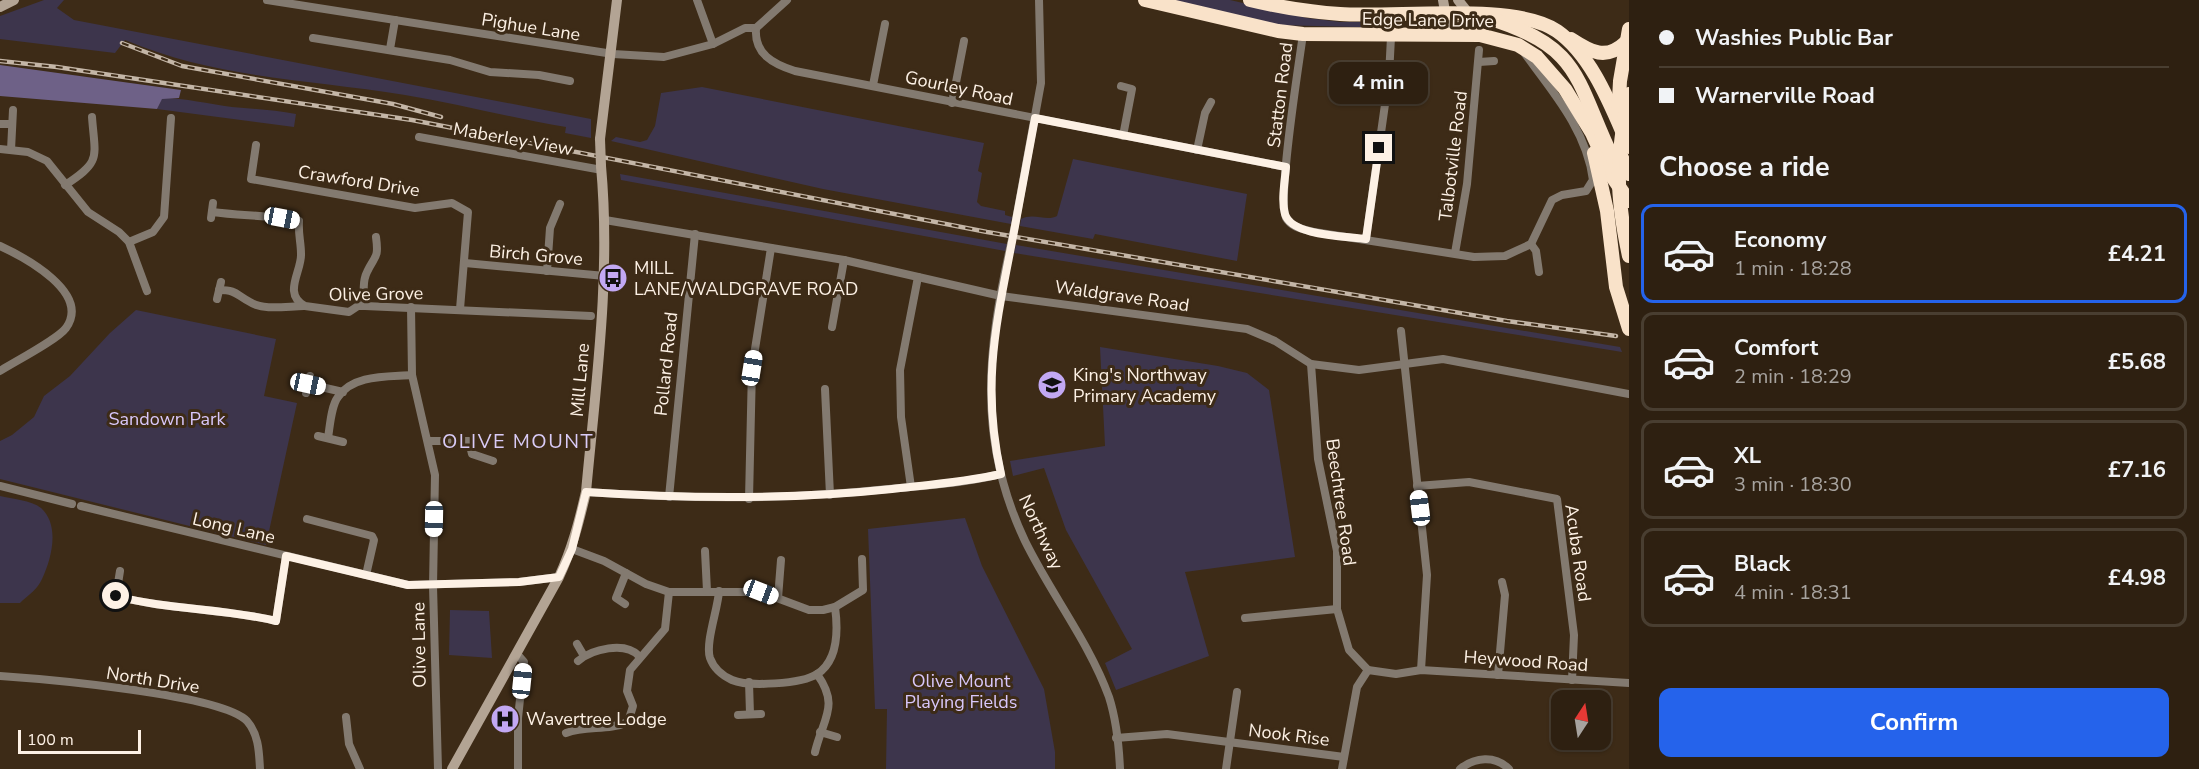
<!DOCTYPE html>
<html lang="en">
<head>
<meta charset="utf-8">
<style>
  body { margin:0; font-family:"Nunito Sans",sans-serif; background:#3a2d1f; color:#f1f3f6; height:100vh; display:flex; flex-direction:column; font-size:22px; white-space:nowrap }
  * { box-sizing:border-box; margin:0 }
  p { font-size:20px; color:#a7a39f }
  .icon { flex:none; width:33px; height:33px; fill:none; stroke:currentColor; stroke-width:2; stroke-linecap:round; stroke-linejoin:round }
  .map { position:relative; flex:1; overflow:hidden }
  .sheet { display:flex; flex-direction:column; background:#2e2011; width:570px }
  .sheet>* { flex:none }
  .banner { display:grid; align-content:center; height:132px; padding:0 30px; background:#2e2011 }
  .needle { width:39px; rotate:12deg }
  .fabs { position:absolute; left:1551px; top:690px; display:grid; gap:12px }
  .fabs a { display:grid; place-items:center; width:60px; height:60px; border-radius:12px; background:#2e2011; box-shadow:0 2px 4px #0004,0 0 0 2px #493e31; font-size:30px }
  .scale { position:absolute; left:18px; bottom:15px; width:123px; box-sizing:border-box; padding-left:6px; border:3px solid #fdf1e5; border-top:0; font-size:16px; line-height:21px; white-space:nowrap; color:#fdf1e5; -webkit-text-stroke:4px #3d2b17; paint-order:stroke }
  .end { position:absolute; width:27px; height:27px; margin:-14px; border:8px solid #fdf1e5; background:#111; box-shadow:0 0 0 3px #111 }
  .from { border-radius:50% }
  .bubble { position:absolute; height:42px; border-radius:12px; background:#2e2011; box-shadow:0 2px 4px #0004,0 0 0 2px #493e31; font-size:20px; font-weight:700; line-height:42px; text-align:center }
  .car { position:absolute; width:18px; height:36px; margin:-18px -9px; border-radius:8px; box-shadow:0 0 4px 2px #0007; background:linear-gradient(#fff 24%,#345 0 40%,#fff 0 76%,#345 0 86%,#fff 0) }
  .banner b { display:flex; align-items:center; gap:21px; height:57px; font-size:22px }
  .banner b+b { border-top:2px solid #493e31 }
  .banner i { width:15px; height:15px; background:#f1f3f6 }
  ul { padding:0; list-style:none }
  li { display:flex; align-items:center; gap:18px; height:99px; margin:0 12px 9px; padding:0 18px; border:3px solid #493e31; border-radius:12px }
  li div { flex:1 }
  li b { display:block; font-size:22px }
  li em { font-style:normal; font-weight:700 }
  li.active { border-color:#2563eb }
  li>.icon { width:54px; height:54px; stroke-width:1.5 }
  h2 { padding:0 30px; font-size:27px; line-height:72px }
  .button { display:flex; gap:12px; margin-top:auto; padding:12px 30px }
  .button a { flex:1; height:69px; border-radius:12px; background:#2563eb; color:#fff; font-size:24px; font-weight:700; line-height:69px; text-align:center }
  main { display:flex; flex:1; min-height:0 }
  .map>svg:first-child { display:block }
</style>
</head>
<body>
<main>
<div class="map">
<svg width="1629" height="769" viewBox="0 0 1629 769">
  <rect width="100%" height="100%" fill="#3d2b17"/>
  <g fill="#3d354c">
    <path d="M44,0H64L57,8L74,20L591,119V138L565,133L566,127C512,118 459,104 405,95C307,79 218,79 125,40L115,53L0,39V16Z"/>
    <path d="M1170,0H1230L1307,18L1341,22H1396L1397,28L1275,25Z"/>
    <path d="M702,87L984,143L978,171L982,173L977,202L981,206L1005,211V215L1012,217L1011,224L823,189L611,141L616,137L640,142L647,140L655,126L661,93Z"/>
    <path d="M162,98C186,98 208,104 232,107C254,109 275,110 296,114L294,127L157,109Z"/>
    <path d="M1073,159L1247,194L1237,261L1095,234L1093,239L1020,226L1021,219C1034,212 1046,222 1057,216Z"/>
    <path d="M620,174L1007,244L1005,251L621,180Z"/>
    <path d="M1016,245L1620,347L1622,352L1014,253Z"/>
    <path d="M136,310L276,339L264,396L297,403L266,545L0,479V441L12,435L34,417L44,396L70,376L110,333Z"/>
    <path d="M1100,347L1218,366L1247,373L1269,390L1295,557L1185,572L1209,656L1116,690L1105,663L1132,649L1066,530L1044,468L1013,476L1010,461L1105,446Z"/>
    <path d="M0,496C12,499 31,500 41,508C60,525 52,558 42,579C38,589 27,596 20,603H0Z"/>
    <path d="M965,518L982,566L1044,689L1055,752V769H886L887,709H875L868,529Z"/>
    <path d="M450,610L489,611L492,658L449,655Z"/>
  </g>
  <path fill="#6e6187" d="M0,65L181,90L179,98L162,99L157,109L0,96Z"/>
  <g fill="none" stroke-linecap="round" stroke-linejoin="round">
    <g stroke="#837a70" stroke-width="8">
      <path d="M267,0L613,54L664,57L713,44L745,28H756"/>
      <path d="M697,0L713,44"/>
      <path d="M756,28C754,54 773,64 795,71L1286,167"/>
      <path d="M756,28L787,0"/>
      <path d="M1303,34C1299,64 1277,199 1286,218C1292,228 1303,229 1314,232L1474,257L1505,256L1531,244L1552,200L1562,195L1586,191L1593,180C1587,131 1553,92 1525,54"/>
      <path d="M313,38L450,60L490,72L539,75L570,81"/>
      <path d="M390,49L395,20"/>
      <path d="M1479,62L1494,61"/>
      <path d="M873,85L885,24"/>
      <path d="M1121,86L1132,89L1123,136"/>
      <path d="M952,103L964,41"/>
      <path d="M0,124H12"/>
      <path d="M419,137L602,170"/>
      <path d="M256,145L251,179L415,208L452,203L468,212L460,309"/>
      <path d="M0,149L28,152L47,161L88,212L119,232L129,242L147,291"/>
      <path d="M11,150L13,110"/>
      <path d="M1197,150L1205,113L1211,102"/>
      <path d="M65,185C102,161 95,158 92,117"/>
      <path d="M212,212C242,216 270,215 299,221C298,234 301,242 301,254C302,271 282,294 305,306L349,312L358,306H365L591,316"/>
      <path d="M211,218L213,203"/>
      <path d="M605,220L844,260L1001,296L1247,329L1275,341L1311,364L1359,370L1443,359L1629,394"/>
      <path d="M1015,225L1041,83L1039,0"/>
      <path d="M1366,239L1389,76L1391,37"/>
      <path d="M129,242L153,232L164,217L171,118"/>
      <path d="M1011,244C987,350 977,440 1025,541C1051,594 1089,642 1109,697C1116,719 1119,746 1120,769"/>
      <path d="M1531,244L1536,251L1539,272"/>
      <path d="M0,246C26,258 91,293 66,328C57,340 14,362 0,371"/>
      <path d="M1455,253L1467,184L1479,50"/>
      <path d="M465,263L605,276"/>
      <path d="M547,271L550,228L560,204"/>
      <path d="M219,290C237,290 236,295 250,302C263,311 288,306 304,306"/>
      <path d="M217,299L221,282"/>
      <path d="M365,306C364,295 362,282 367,272C375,255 379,259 376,237"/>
      <path d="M411,307L412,375L435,475L433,586L438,769"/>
      <path d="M832,327L844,260"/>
      <path d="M1401,331L1427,575L1421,670"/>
      <path d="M1311,364L1318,459L1337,551V609L1349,650L1368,670"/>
      <path d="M308,384L343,392"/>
      <path d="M825,389L830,495"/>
      <path d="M306,393L310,376"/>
      <path d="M318,436L343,442"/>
      <path d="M328,438C330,426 331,406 338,397C353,374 388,377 412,375"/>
      <path d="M428,441H469L472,454L493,461"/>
      <path d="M0,486L72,504"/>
      <path d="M1417,486L1469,482L1557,499L1574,635L1572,680"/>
      <path d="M911,487L901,417L900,370L918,277"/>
      <path d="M586,492C689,499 785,500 888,489C925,486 964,483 1001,474"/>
      <path d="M669,497L695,234"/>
      <path d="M749,499L752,368L771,248"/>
      <path d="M81,506L408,585L519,582L559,577"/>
      <path d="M307,519L372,536L374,540L366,575"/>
      <path d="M572,549L604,561L646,584L669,592H761L809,610H823L835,607L863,590L862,559"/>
      <path d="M705,551L707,591"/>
      <path d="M120,571L116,596C168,610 223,608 276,621L286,556"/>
      <path d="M719,591C718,609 705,643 710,658C714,669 721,675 732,680C748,687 802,684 817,674C839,660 838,629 835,607"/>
      <path d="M778,598L781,560"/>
      <path d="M625,604L616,598L626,573"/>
      <path d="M1245,618L1337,609"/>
      <path d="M577,644L584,656"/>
      <path d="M517,654L524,662L518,718V769"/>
      <path d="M578,661C592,649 625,641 639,656"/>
      <path d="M1498,675L1505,595L1502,582"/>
      <path d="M0,676C44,679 221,694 247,721C259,735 259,752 260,769"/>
      <path d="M749,682L750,714"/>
      <path d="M738,715L761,714"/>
      <path d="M346,717L349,744L360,769"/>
      <path d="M820,732L837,737"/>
      <path d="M566,733C586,725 608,731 628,722L633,706L627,691L630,670L665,629L669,592"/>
      <path d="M1116,738L1167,734L1344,757"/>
      <path d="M815,752C823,718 840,706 817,674"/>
      <path d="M1226,769L1237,692"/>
      <path d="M1342,769L1357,687L1368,670L1396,674L1421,670L1629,683"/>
      <path d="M1460,769C1475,757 1495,755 1509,769"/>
    </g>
    <g stroke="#b3a494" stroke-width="10">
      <path d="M1443,0L1447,22L1474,33"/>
      <path d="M1458,0L1470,15"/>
      <path d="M0,7L14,0"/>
      <path d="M600,139L617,0"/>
      <path d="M452,769L559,577C572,549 579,522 586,492C596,383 611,275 601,166"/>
    </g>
    <g stroke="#f9e2c9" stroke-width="14">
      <path d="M1145,0L1278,31L1303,34L1480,35L1518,45L1537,57L1565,89L1592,133L1611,175L1629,201"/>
      <path d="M1250,0C1279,7 1309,12 1340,14C1394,18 1516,2 1557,31C1593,56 1612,109 1629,147"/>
      <path d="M1488,18C1583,47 1575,80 1613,159"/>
      <path d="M1571,39C1591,52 1606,61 1626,42"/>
      <path d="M1618,119L1620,81L1629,29"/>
      <path d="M1619,151L1629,174"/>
      <path d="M1594,153L1607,211L1616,287L1629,329"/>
    </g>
    <g stroke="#c4b6a7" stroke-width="4.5">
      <g id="rail">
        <path d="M122,43L182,66L393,104L441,117"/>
        <path d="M0,61L57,67L412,120L987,232L1507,321L1616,336"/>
      </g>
    </g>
    <use href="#rail" stroke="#3d2b17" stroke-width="2" stroke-dasharray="7" stroke-linecap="butt"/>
    <path stroke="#837a70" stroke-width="8" d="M1011,244L1015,225"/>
    <path stroke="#b3a494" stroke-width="10" d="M600,139L601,166"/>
    <path stroke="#f9e2c9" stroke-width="14" d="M1629,94C1616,158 1615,192 1629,256"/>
  </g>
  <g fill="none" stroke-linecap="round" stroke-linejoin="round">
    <path stroke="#fdf1e5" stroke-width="8" d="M116,596C168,610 223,608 276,621L286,556L408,585L519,582L559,577L572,549L586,492C689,499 789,500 892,489C928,485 966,482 1001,474C980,380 998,317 1015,226C1022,190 1028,154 1035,118L1286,167C1285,181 1281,200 1285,214C1291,236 1346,236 1366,239L1379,148"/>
  </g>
  <defs>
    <g id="bus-disc" transform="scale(1.5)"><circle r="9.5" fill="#c2a8f3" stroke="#3d2b17"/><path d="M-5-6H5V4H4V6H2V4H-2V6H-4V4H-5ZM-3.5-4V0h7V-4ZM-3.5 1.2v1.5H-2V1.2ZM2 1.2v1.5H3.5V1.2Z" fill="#111"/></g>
    <g id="school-disc" transform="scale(1.5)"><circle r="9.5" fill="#c2a8f3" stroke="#3d2b17"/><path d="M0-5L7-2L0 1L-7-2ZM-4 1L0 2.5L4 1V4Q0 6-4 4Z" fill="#111"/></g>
    <g id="hospital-disc" transform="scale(1.5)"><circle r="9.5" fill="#c2a8f3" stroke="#3d2b17"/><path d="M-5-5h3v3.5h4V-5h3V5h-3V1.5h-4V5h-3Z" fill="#111"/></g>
  </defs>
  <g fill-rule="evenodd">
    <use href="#bus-disc" x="613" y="278"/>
    <use href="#school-disc" x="1052" y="385"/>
    <use href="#hospital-disc" x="505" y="719"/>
  </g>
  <g text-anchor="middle" stroke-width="6" stroke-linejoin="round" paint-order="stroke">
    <g font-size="18" fill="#fdf1e5" stroke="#3d2b17">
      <text transform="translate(1428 20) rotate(1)" y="6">Edge Lane Drive</text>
      <text transform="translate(531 27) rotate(9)" y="6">Pighue Lane</text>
      <text transform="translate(959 88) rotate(12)" y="6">Gourley Road</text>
      <text transform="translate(1280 95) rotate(-83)" y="6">Statton Road</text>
      <text transform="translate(513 139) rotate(10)" y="6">Maberley View</text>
      <text transform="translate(1453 156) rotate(-83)" y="6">Talbotville Road</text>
      <text transform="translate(359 181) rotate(9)" y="6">Crawford Drive</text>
      <text transform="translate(536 255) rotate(5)" y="6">Birch Grove</text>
      <text transform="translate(376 294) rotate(-1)" y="6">Olive Grove</text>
      <text transform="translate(1122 296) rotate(8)" y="6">Waldgrave Road</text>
      <text transform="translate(666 364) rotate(-84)" y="6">Pollard Road</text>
      <text transform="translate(580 380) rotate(-85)" y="6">Mill Lane</text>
      <text transform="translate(1341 502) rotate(82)" y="6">Beechtree Road</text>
      <text transform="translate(234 528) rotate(13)" y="6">Long Lane</text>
      <text transform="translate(1041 532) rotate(65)" y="6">Northway</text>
      <text transform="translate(1578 553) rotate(82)" y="6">Acuba Road</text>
      <text transform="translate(419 645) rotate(-91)" y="6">Olive Lane</text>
      <text transform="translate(1526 661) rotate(4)" y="6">Heywood Road</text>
      <text transform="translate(153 680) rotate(9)" y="6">North Drive</text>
      <text transform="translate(1289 735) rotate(7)" y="6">Nook Rise</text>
    </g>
    <g font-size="18" fill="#fdf1e5" stroke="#3d2b17" text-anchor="start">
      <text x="634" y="274">MILL<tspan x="634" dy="21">LANE/WALDGRAVE ROAD</tspan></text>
      <text x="1073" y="381">King's Northway<tspan x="1073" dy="21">Primary Academy</tspan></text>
      <text x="526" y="725">Wavertree Lodge</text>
    </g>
    <g font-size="18" fill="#d8c7fa" stroke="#3d2b17">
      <text x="167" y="425">Sandown Park</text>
      <text x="961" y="687">Olive Mount<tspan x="961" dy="21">Playing Fields</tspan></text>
    </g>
    <g font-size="20" letter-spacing="1.5" fill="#d9cbf6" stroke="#3d2b17">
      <text x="518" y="448">OLIVE MOUNT</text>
    </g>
  </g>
</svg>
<div class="fabs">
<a><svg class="needle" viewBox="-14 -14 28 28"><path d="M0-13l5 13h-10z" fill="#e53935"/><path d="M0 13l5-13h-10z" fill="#a7a39f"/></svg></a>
</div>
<div class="scale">100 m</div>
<i class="end from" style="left:116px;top:596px"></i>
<i class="end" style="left:1379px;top:148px"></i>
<div class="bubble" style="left:1329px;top:62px;width:99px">4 min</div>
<i class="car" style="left:282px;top:218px;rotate:101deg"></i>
<i class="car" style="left:752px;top:368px;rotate:9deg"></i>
<i class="car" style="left:308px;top:384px;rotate:102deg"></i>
<i class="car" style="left:1420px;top:508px;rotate:353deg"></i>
<i class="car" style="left:434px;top:519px;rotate:181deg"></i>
<i class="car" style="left:761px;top:592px;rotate:111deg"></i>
<i class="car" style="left:522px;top:681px;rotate:6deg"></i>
</div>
<section class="sheet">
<div class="banner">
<b><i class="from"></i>Washies Public Bar</b>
<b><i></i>Warnerville Road</b>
</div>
<h2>Choose a ride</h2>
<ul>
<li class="active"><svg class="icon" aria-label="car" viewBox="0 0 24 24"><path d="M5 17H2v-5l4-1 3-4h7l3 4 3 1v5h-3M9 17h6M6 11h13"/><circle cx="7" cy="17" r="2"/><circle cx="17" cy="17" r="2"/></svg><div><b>Economy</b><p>1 min · 18:28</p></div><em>£4.21</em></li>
<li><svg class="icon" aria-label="car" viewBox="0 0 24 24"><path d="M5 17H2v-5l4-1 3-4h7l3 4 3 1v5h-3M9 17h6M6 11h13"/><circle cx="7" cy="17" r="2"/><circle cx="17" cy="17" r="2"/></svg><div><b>Comfort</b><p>2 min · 18:29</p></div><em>£5.68</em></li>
<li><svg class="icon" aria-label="car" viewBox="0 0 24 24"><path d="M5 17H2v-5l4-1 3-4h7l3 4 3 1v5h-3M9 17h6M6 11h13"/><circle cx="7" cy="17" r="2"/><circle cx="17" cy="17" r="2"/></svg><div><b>XL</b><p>3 min · 18:30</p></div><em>£7.16</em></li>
<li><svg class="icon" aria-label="car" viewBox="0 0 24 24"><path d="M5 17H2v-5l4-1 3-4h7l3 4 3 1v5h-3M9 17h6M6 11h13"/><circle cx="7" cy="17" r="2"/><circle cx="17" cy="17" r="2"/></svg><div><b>Black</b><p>4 min · 18:31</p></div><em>£4.98</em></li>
</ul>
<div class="button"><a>Confirm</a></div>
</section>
</main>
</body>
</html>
